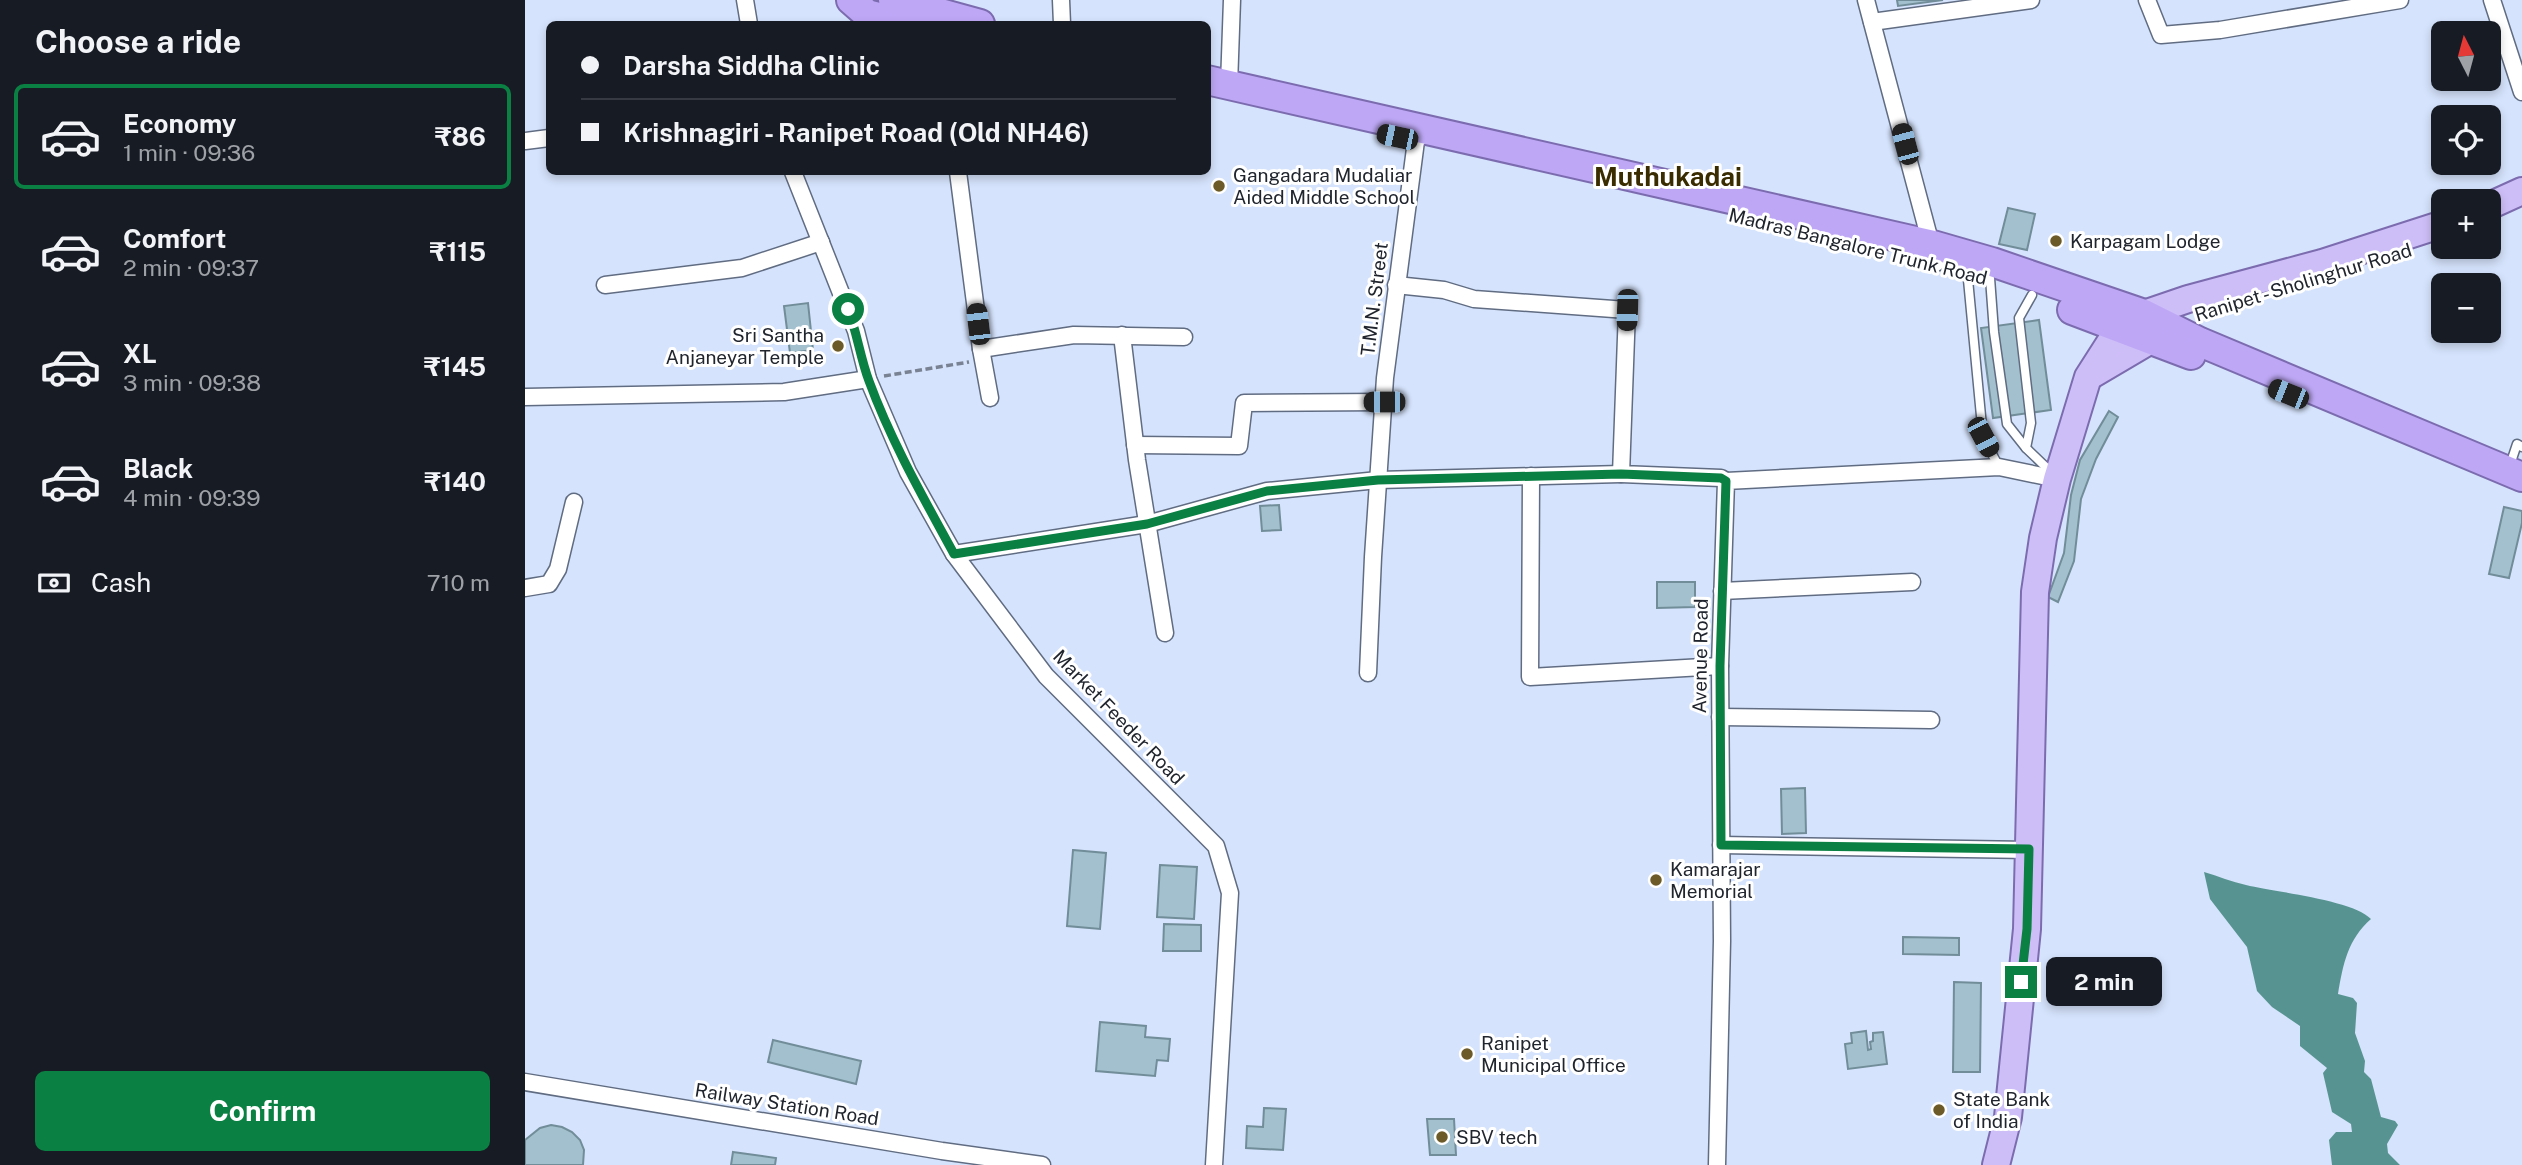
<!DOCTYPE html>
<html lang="en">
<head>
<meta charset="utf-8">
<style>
  body { margin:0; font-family:"Public Sans",sans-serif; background:#242831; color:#f1f3f6; height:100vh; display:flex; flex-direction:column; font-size:26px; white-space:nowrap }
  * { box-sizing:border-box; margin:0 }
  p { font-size:23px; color:#9ea1a6 }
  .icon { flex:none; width:38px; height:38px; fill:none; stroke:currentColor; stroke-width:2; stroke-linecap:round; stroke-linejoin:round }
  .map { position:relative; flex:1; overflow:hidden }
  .panel { display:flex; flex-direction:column; background:#171b24; width:525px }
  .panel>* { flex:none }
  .guide { position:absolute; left:21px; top:21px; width:665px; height:154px; border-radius:10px; box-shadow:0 4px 10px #0003; display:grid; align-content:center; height:154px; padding:0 35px; background:#171b24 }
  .needle { width:46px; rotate:354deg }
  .fabs { position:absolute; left:1906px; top:21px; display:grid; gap:14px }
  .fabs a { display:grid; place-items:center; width:70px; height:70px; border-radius:10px; background:#171b24; box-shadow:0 4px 10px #0003; font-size:35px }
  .end { position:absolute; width:32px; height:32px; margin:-16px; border:9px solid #0b8043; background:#fff; box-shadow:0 0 0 4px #fff }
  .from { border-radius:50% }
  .bubble { position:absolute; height:49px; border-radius:10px; background:#171b24; box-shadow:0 4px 10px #0003; font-size:23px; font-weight:700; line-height:49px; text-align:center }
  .car { position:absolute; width:21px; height:42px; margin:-21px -10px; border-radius:9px; box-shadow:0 0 5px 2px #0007; background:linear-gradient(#222 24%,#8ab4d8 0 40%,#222 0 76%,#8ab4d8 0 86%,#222 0) }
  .guide b { display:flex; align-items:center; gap:24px; height:66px; font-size:26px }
  .guide b+b { border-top:2px solid #363941 }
  .guide i { width:18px; height:18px; background:#f1f3f6 }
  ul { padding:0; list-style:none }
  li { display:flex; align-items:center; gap:21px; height:105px; margin:0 14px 10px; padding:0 21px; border:4px solid transparent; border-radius:10px }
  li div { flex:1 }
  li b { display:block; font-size:26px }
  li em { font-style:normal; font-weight:700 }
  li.current { border-color:#0b8043 }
  li>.icon { width:63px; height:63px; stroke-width:1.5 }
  h2 { padding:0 35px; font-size:32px; line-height:84px }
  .pay { display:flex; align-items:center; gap:18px; height:77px; padding:0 35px; font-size:26px }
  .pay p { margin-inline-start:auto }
  .primary-button { display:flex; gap:14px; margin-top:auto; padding:14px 35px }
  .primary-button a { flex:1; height:80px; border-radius:10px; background:#0b8043; color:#fff; font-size:28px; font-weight:700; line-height:80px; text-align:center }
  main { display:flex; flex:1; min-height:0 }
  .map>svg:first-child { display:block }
</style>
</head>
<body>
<main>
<section class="panel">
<h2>Choose a ride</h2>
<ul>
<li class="current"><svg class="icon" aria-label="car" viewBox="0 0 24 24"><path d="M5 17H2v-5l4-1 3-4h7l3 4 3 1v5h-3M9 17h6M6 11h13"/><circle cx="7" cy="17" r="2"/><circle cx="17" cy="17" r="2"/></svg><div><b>Economy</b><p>1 min · 09:36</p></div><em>₹86</em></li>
<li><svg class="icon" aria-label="car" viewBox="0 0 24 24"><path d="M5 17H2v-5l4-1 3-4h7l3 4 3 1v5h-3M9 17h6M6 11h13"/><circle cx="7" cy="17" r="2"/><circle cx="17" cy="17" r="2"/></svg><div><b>Comfort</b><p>2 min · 09:37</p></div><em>₹115</em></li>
<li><svg class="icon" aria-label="car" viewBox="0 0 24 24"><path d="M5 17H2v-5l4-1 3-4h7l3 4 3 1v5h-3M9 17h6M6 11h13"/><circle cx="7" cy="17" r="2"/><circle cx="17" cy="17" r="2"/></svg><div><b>XL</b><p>3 min · 09:38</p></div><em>₹145</em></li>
<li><svg class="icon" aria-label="car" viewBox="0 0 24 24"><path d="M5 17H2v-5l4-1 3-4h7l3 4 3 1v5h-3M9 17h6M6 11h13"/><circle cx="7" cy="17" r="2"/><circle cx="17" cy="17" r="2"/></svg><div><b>Black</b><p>4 min · 09:39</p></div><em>₹140</em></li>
</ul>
<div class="pay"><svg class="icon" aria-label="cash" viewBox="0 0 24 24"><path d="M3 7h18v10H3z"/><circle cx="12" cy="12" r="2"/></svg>Cash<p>710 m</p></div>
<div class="primary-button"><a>Confirm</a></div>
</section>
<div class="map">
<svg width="1997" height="1165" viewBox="0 0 1997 1165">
  <rect width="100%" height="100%" fill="#d5e3fc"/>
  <path fill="#579491" d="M1679,872C1693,876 1707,882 1721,885C1750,892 1828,900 1846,919C1823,939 1818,964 1813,994L1828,998L1832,1003L1830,1033L1840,1061L1839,1072L1846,1079L1856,1117L1870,1121L1873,1125L1862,1144L1863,1153L1875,1165H1807L1804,1140L1811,1132H1827L1826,1124L1807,1112L1798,1073L1802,1068L1775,1046V1026L1747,1007L1732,991L1722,947L1685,899Z"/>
  <g fill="#a2c0cd" stroke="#718d99" stroke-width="2">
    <path d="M1372,0H1418L1373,6Z"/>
    <path d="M1483,208L1510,214L1502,250L1474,244Z"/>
    <path d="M283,303L288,350L265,353L259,306Z"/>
    <path d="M1514,320L1526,410L1468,418L1456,328Z"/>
    <path d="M1584,411L1593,417L1571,459L1556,499L1549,561L1533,602L1523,597L1539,553L1546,495L1555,460Z"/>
    <path d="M754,505L756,530L737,531L735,506Z"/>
    <path d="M1979,507L1997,511V523L1984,578L1964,574Z"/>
    <path d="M1132,582H1170V607L1132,608Z"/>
    <path d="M1280,788L1281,833L1257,834L1256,789Z"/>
    <path d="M548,850L581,853L575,929L542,926Z"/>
    <path d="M635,865L672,867L669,919L632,917Z"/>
    <path d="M639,924L676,925V951H638Z"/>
    <path d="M1378,937L1434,938V955L1378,954Z"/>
    <path d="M1429,982L1456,983L1455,1072H1428Z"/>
    <path d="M575,1022L621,1026L620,1037L645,1039L643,1061L632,1060L630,1076L571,1071Z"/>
    <path d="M1341,1031L1343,1050L1346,1049L1345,1042L1348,1041V1033L1358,1032L1362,1064L1323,1069L1320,1044L1327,1043L1326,1033Z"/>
    <path d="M248,1040L336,1061L331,1084L243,1062Z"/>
    <path d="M739,1108L761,1109L758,1150L721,1148L722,1126L738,1127Z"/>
    <path d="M902,1119H929L931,1155H905Z"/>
    <path d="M26,1125L37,1127L47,1132L55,1140L59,1150L58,1165H0V1140L15,1128Z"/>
    <path d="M208,1152L251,1158L250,1165H206Z"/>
  </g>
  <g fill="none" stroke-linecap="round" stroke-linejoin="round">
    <g stroke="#606c82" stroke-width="11">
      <g id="service">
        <path d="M1442,269L1458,437L1474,467"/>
        <path d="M1465,278L1469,332L1482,424L1501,448"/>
        <path d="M1507,295L1494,318L1506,423L1501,448L1528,474"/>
        <path d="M1984,468L1992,444L1997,447"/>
      </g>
    </g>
    <g stroke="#606c82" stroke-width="19">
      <g id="minor">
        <path d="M220,0L224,24"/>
        <path d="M536,0L537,24"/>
        <path d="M1341,0L1411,263"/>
        <path d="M1622,0L1636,35L1695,30L1875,0"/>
        <path d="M1967,0L1997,92"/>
        <path d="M1347,22L1506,0"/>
        <path d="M704,85L707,0"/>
        <path d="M0,141L24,138"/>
        <path d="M268,172L331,331L343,379L383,472L429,554L521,676L691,846L705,893L689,1165"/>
        <path d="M433,172L456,349L465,398"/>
        <path d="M80,285L217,268L296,242"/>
        <path d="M871,285L919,290L949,299L1102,310L1096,474L1196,478L1201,481"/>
        <path d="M597,335L612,460L640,633"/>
        <path d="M456,349L549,335L659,337"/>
        <path d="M0,397L259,392L343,379"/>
        <path d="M610,445L714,446L719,403L859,402"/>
        <path d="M1006,476L1005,677L1195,666"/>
        <path d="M429,554L622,524L742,491L853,480L1096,474"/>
        <path d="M0,588L24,584L33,569L49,502"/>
        <path d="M1197,591L1387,582"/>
        <path d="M843,673L848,557L860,378L891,141L901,130"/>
        <path d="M1195,717L1406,720"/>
        <path d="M1196,845L1504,850"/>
        <path d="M0,1082L417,1151L517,1165"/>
        <path d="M1192,1165L1197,941L1195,666L1201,481L1474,467L1532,479"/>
      </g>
    </g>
    <g stroke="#7c6caf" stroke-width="30">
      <g id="primary">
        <path d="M1964,206L1997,191"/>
        <path d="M1568,374L1624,341L1636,326"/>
        <path d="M1471,1165L1483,1117L1502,929L1510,592L1518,538L1532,479L1563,377L1595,327L1619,314L1663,299L1797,263L1918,224"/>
      </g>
    </g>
    <g stroke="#7c6caf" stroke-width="32">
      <g id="trunk">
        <path d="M326,0L342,14L381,24"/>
        <path d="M368,0L455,24"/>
        <path d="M682,80L1408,245L1467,262L1619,314L1675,342L1997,477"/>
        <path d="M1547,310L1666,355"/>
      </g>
    </g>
    <path stroke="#798293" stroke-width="3.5" stroke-dasharray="7 3.5" stroke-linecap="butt" d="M359,376L444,362"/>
    <use href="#service" stroke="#fff" stroke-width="8"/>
    <use href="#minor" stroke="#fff" stroke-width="16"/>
    <use href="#primary" stroke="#cebef8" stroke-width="26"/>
    <use href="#trunk" stroke="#bea8f6" stroke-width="28"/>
  </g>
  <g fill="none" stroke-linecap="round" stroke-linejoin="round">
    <path stroke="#0b8043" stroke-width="9" d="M323,309C332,332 335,357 344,381C366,441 398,497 429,554L622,524L742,491L853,480L1096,474L1196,478L1201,481L1195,666L1196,845L1504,849L1502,929L1496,982"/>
  </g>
  <g fill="#6c5a28" stroke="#fff" stroke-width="2.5">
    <circle cx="694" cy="186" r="7"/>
    <circle cx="1531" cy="241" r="7"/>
    <circle cx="313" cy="346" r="7"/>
    <circle cx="1131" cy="880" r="7"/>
    <circle cx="942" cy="1054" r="7"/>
    <circle cx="1414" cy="1110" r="7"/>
    <circle cx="917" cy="1137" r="7"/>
  </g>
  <g text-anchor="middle" stroke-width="6" stroke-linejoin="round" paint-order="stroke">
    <g font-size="19" fill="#20252e" stroke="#fff" text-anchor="start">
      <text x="708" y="182">Gangadara Mudaliar<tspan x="708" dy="22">Aided Middle School</tspan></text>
      <text x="1545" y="248">Karpagam Lodge</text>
      <text x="299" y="342" text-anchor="end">Sri Santha<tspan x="299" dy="22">Anjaneyar Temple</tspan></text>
      <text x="1145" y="876">Kamarajar<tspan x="1145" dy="22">Memorial</tspan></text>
      <text x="956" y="1050">Ranipet<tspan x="956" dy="22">Municipal Office</tspan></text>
      <text x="1428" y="1106">State Bank<tspan x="1428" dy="22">of India</tspan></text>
      <text x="931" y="1144">SBV tech</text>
    </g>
    <g font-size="19" fill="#20252e" stroke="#fff">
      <text transform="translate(1333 246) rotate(14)" y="7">Madras Bangalore Trunk Road</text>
      <text transform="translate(1778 282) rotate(-17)" y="7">Ranipet - Sholinghur Road</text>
      <text transform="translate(849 299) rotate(-83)" y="7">T.M.N. Street</text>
      <text transform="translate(1175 656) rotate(-89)" y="7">Avenue Road</text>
      <text transform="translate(594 717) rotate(46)" y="7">Market Feeder Road</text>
      <text transform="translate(262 1104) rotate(9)" y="7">Railway Station Road</text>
    </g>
    <g font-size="26" font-weight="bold" fill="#3a2c01" stroke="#fff">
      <text x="1143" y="186">Muthukadai</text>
    </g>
  </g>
</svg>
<div class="fabs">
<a><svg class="needle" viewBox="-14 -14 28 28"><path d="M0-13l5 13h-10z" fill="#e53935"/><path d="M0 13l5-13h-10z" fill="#9ea1a6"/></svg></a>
<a><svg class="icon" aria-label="locate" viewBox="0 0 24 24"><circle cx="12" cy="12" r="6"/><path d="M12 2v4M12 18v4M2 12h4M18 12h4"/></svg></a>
<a>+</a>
<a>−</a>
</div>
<i class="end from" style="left:323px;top:309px"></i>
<i class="end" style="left:1496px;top:982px"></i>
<div class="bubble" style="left:1521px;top:957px;width:116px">2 min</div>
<i class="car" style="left:872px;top:137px;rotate:282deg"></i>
<i class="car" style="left:1380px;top:144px;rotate:345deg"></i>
<i class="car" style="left:1102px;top:310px;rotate:182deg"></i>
<i class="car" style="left:453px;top:324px;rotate:353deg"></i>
<i class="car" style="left:1763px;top:394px;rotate:292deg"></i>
<i class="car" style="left:859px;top:402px;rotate:270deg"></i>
<i class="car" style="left:1458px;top:437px;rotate:152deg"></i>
<div class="guide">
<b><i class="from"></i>Darsha Siddha Clinic</b>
<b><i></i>Krishnagiri - Ranipet Road (Old NH46)</b>
</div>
</div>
</main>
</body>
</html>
